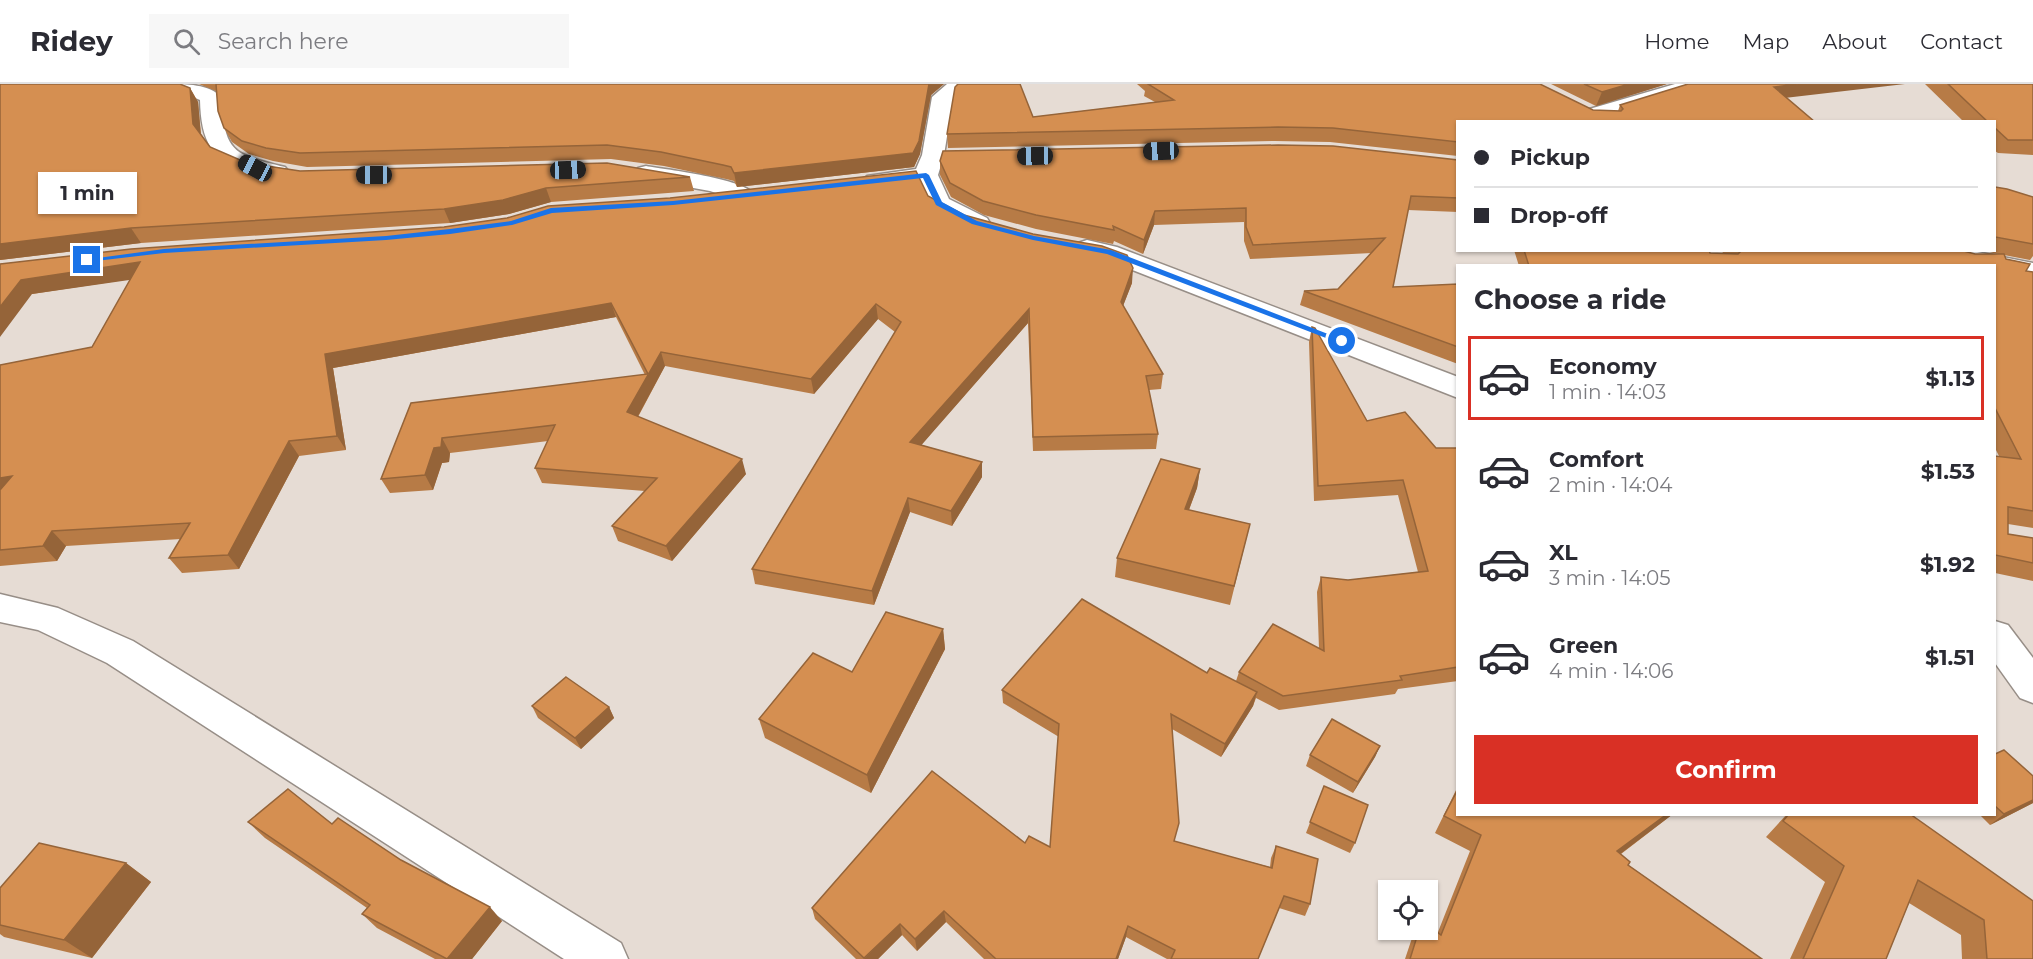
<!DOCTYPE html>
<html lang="en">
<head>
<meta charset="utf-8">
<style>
  body { margin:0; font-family:Montserrat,sans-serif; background:#f7f7f7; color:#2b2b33; height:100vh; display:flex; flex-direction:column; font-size:22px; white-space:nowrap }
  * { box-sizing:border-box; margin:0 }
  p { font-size:20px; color:#7c7c81 }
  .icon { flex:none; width:33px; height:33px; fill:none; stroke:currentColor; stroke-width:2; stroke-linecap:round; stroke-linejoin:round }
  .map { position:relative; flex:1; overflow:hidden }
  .panel { position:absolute; left:1456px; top:180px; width:540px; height:552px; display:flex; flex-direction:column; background:#fff; border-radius:0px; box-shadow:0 2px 4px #0004 }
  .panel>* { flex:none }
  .guide { position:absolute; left:1456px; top:36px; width:540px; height:132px; border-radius:0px; box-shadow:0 2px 4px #0004; display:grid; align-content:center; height:132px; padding:0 18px; background:#fff }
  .fabs { position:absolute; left:1378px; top:796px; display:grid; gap:12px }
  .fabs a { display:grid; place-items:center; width:60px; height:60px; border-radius:0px; background:#fff; box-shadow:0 2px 4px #0004; font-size:30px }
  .end { position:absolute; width:27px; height:27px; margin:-14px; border:8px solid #1a73e8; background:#fff; box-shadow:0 0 0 3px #fff }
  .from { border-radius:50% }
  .bubble { position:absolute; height:42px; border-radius:0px; background:#fff; box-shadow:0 2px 4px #0004; font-size:20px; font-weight:700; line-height:42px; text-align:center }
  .car { position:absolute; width:18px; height:36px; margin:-18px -9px; border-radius:8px; box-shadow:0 0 4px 2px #0007; background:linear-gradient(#222 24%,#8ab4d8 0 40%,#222 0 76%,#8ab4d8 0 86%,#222 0) }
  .guide b { display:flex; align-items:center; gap:21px; height:57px; font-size:22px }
  .guide b+b { border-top:2px solid #e1e1e2 }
  .guide i { width:15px; height:15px; background:#2b2b33 }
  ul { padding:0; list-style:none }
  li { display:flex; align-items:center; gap:18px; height:84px; margin:0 12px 9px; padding:0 6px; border:3px solid transparent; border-radius:0px }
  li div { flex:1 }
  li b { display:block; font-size:22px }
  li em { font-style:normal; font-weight:700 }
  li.on { border-color:#d93025 }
  li>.icon { width:54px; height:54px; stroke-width:1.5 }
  h2 { padding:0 18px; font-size:27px; line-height:72px }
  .cta { display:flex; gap:12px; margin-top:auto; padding:12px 18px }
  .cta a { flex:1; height:69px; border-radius:0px; background:#d93025; color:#fff; font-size:24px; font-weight:700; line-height:69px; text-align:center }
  header { display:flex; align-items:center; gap:36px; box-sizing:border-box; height:84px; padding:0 30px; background:#fff; border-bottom:2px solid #e1e1e2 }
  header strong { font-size:28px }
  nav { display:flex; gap:33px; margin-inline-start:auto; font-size:21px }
  .search { width:420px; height:54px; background:#f7f7f7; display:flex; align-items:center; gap:15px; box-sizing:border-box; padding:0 21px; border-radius:0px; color:#7c7c81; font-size:22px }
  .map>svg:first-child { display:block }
</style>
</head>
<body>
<header>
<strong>Ridey</strong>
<div class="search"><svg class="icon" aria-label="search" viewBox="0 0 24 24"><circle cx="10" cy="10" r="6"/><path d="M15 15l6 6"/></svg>Search here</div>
<nav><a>Home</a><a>Map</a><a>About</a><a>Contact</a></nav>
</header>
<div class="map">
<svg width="2033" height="875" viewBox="0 0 2033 875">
  <rect width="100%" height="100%" fill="#e6dcd4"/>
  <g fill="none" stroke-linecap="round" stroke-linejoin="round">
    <g stroke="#978e87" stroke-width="3">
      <g id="minor">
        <path d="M169,0C185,0 210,0 221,13C225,69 232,70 285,83L289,88L285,93C274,96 264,92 253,89C211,78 201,57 200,16L172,4Z"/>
        <path d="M947,0H970L953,15L944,71L938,91L949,115L987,134L990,139L987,144L978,146L969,144L930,124L918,99L875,104L867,102L863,97L867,92L916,85L922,71L932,13Z"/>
        <path d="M1675,0H1707L1704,4L1602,36L1594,38L1586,36L1583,31L1586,26Z"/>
        <path d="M646,82C668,86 743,94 755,111L751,116L743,118L710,107L638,94L634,89L638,84Z"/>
        <path d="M1087,156L1117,163L1458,293V314L1102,174L1078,169L1074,164L1078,159Z"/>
        <path d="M1913,166H1967L2033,179V195L1995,187V182H1965L1916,171Z"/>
        <path d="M0,510L58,524L133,557L621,859L628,875H564L107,579L38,546L0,538Z"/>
        <path d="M1995,537L2008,541L2033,574V619L2020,614L1995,579Z"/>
      </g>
    </g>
    <use href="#minor" fill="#fff" fill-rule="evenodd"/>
  </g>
  <g fill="#b77b46">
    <path d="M0,0L190,4L198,18L201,50L210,63L247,79L300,87L690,93L694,107L551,118L509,130L450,139L141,159L0,176Z"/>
    <path d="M199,0H944L931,11L920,70L914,83L737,103L734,97L726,95L664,82L611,75L307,83L273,77L249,70L232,58L224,44L216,7Z"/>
    <path d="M1137,0H1540L1593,26L1618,27L1620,21L1787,14L1815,38H1458V72L1330,58L1275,57L948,64L947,50L1033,33L1155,18L1144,12L1145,7Z"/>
    <path d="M1551,0H1667L1596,22Z"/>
    <path d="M1925,0H2033V71L1998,69L1995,67V38H1964Z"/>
    <path d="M1458,76V128L1408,126L1393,203L1458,200V280L1300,221L1304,207L1338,205L1372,169L1250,175L1244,157V138L1154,141L1143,170L1114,157L1113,160L1036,145L984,131L951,113L940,91V77Z"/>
    <path d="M1995,103L2033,113V172L2030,176L2004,171L2006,175L2026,187L2033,188V444L2008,440V450L2033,454V497L1995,489V372H1999L1995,364V182H1519L1514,166H1709L1710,169H1723L1721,166H1960L1975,170H1998L1981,166H1995Z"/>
    <path d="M928,112L964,131L1132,199L1123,222L1163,290L1161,305L1149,306L1158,350L1156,365L1033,367L1028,239L921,361L982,378V393L952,442L910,428L874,521L755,500L752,485L895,248L878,235L814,310L665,282L638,333L746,390L672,477L618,457L612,442L645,407L542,399L535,384L548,357L450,369L449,378L442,379L433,406L390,409L381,395L411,319L645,291L616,233L333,284L346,366L299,372L239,485L182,489L169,474L181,455L66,462L57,477L0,482V281L92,263L131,195L32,210L0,180Z"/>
    <path d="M1312,243L1367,337L1436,364H1458V597L1398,605L1395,610L1279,626L1256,614L1253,622L1221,673L1172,645L1175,758L1270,783L1271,774L1276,762L1310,820L1305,832L1279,824L1258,875H1167L1126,853L1118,875H984L946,838L917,867L902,851L878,875H856L815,835L812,824L1025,759L1050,763L1059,653L1003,619L1002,606L1207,589L1236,597L1239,588L1319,565L1317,508L1321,493L1348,496L1418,488L1398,411L1314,417L1309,258Z"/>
    <path d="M1200,385L1197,404L1189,426L1250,440L1230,521L1115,493L1117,474Z"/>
    <path d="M943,545L945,565L871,709L765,654L759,635L852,588Z"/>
    <path d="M532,622L609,623L614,634L581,665L538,634Z"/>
    <path d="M1380,662L1375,673L1353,709L1306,682L1310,671Z"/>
    <path d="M1995,670L2033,719L1990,741L1979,730H1995Z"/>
    <path d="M1324,702L1355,759L1350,769L1306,749Z"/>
    <path d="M1458,702V730H1673L1621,770L1628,781L1762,875H1405L1413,851L1416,846H1428L1438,848L1470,767L1435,749Z"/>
    <path d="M1787,730H1910L2033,875H1962L1961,851L1909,819L1886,875H1790L1825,798L1766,753Z"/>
    <path d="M248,738L332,740L401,776L502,837L472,875H435L377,844L362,830L367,824L265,754Z"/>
    <path d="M126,779L151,798L92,874L4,853L0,850V804Z"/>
  </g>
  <g fill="#956439">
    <path d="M929,0H944L931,11L920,70L914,83L737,103L734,89Z"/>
    <path d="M1629,0H1667L1596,22L1602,8Z"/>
    <path d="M1798,0H1905L1767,16L1774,3Z"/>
    <path d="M190,4L198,18L201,53L193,40Z"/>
    <path d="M546,104L551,118L509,130L450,139L444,125Z"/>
    <path d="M1155,127L1154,141L1143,170L1144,156Z"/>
    <path d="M131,144L141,159L0,176V160Z"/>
    <path d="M140,178L150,193L32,210L0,253V223L21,196Z"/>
    <path d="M1133,184L1132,199L1119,232L1121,218Z"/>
    <path d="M611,219L616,233L333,284L346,366L337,352L325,270Z"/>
    <path d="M876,220L878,235L814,310L811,295Z"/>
    <path d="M1029,225L1028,239L911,373L910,358Z"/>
    <path d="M661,268L665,282L632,343L627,328Z"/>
    <path d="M442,354L450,369L449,378L442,379L433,406L425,391L434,364Z"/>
    <path d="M289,357L299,372L239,485L228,471Z"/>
    <path d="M742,375L746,390L672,477L666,462Z"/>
    <path d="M982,378V393L952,442L951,427Z"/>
    <path d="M1200,385L1197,404L1182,444L1185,425Z"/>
    <path d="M12,392L0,411V394Z"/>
    <path d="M908,414L910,428L874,521L872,507Z"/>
    <path d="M52,447L66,462L57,477L43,462Z"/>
    <path d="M943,545L945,565L871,709L867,691Z"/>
    <path d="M1257,608L1253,622L1221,673L1225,660Z"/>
    <path d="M609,623L614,634L581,665L575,654Z"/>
    <path d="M1380,662L1375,673L1353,709L1358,698Z"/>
    <path d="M2033,716V719L1990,741L2004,730Z"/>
    <path d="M1667,730H1673L1603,783L1617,767Z"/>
    <path d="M126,779L151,798L92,874L64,856Z"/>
    <path d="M490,823L502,837L472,875H447Z"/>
    <path d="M944,827L946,838L917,867L915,855Z"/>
    <path d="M900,840L902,851L878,875H864Z"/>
    <path d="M1128,842L1126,853L1118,875H1116Z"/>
  </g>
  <g fill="#d58f51" stroke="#956439" stroke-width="1.5">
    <path d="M0,0H180L190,4L193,40L210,63L247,79L300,87L607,79L690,93L546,104L503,116L444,125L131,144L0,160Z"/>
    <path d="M216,0H929L919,57L913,69L734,89L731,83L723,81L661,68L607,61L300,69L266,64L242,57L224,44L218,27Z"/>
    <path d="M958,0H1020L1033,33L1174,16L1148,0H1540L1593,26L1621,27L1623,25L1620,21L1688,0H1798L1774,3L1815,38H1458V58L1333,44L1278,43L947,50L955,3Z"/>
    <path d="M1584,0H1629L1602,8Z"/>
    <path d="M1948,0H2033V56H2008L1995,44V38H1988Z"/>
    <path d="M1278,61L1333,62L1458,76V114L1411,112L1393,203L1458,200V263L1304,207L1338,205L1385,154L1253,161L1246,143V124L1155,127L1144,156L1113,142L1114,146L1036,131L983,117L950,99L940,77L943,67Z"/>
    <path d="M916,87L928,112L964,131L1033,150L1102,162L1127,171L1133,184L1121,218L1163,290L1146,292L1158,350L1033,353L1029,225L910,358L982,378L951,427L908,414L872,507L752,485L901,238L876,220L811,295L661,268L627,328L742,375L666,462L612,442L657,394L535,384L555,341L442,354L441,363L434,364L425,391L381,395L411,319L648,290L611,219L325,270L337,352L289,357L228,471L169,474L190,439L52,447L43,462L0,466V406L12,392L0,394V281L92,263L140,178L21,196L0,223V180L131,165L444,143L507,134L548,122L670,114Z"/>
    <path d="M1995,103L2007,105L2033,113V160L1995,153Z"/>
    <path d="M1524,166H1709L1710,169L1738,170L1740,168L1739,166H1960L1975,170H2004L2006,175L2030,180L2026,187L2033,188V427L2008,423V450L2033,454V479L1995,471V372L2021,375L1995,324V182H1529Z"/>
    <path d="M1312,243L1315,244L1367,337L1405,328L1436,364H1458V583L1400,592L1402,596L1283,612L1239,588L1273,540L1324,567L1321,493L1348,496L1428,487L1403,396L1318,402Z"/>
    <path d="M1161,375L1200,385L1185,425L1250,440L1234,502L1117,474Z"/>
    <path d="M1082,515L1207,589L1210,584L1257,608L1225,660L1171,630L1179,739L1174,757L1272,784L1276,762L1318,775L1310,820L1284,812L1258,875H1171L1175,866L1128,842L1116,875H996L944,827L915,855L900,840L864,874L812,824L932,687L1025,759L1029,752L1050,763L1059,640L1002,606Z"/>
    <path d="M886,528L943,545L867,691L759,635L813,569L852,588Z"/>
    <path d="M566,593L609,623L575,654L532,622Z"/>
    <path d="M1332,635L1380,662L1358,698L1310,671Z"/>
    <path d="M2004,666L2033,692V716L2004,730L1995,722V670Z"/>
    <path d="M1324,702L1368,721L1355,759L1310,738Z"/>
    <path d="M288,705L332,740L338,734L401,776L490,823L447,875L362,830L370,821L248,738Z"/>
    <path d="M1458,705V730H1667L1617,767L1630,778L1628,781L1762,875H1410L1419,846H1428V841L1441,851L1481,751L1444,732Z"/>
    <path d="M1789,730H1910L2033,817V875H1987L1984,836L1918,796L1886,875H1803L1844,782L1783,737Z"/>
    <path d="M39,759L126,779L64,856L0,841V804Z"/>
  </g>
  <path fill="#1a73e8" d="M926,89L929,91L942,118L977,137L1034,152L1111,166L1346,257L1339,259L1107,170L1033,156L972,140L936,121L923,94L673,121L552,129L512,141L450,150L386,156L164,169L87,178L83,176L164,165L386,152L450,145L511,137L551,124L673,117Z"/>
</svg>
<div class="fabs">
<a><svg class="icon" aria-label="locate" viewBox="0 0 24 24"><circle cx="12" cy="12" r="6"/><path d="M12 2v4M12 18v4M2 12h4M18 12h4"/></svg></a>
</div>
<i class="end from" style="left:1342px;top:257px"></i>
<i class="end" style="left:87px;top:176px"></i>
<div class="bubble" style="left:38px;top:88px;width:99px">1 min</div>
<i class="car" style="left:1161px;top:67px;rotate:268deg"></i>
<i class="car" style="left:1035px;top:72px;rotate:269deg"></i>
<i class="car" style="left:255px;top:84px;rotate:298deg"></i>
<i class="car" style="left:568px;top:86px;rotate:88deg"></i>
<i class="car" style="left:374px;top:91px;rotate:270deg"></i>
<div class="guide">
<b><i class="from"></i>Pickup</b>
<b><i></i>Drop-off</b>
</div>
<section class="panel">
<h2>Choose a ride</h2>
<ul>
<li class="on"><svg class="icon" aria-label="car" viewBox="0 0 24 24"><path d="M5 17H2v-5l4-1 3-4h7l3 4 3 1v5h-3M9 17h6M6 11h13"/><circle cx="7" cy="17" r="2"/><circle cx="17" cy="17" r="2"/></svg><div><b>Economy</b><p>1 min · 14:03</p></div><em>$1.13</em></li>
<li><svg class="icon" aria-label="car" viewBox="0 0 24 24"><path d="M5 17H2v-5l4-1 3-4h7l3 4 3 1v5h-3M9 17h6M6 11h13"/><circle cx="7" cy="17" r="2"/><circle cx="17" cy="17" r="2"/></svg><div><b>Comfort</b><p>2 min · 14:04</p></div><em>$1.53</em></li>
<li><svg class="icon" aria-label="car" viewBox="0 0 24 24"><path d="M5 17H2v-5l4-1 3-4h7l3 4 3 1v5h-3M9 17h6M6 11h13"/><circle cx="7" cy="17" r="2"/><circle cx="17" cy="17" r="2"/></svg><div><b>XL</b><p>3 min · 14:05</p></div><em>$1.92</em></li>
<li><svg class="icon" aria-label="car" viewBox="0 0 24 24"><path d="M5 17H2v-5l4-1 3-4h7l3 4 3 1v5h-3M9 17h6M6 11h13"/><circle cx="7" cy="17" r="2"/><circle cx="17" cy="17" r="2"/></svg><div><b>Green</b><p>4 min · 14:06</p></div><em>$1.51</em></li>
</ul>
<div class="cta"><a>Confirm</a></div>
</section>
</div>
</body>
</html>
